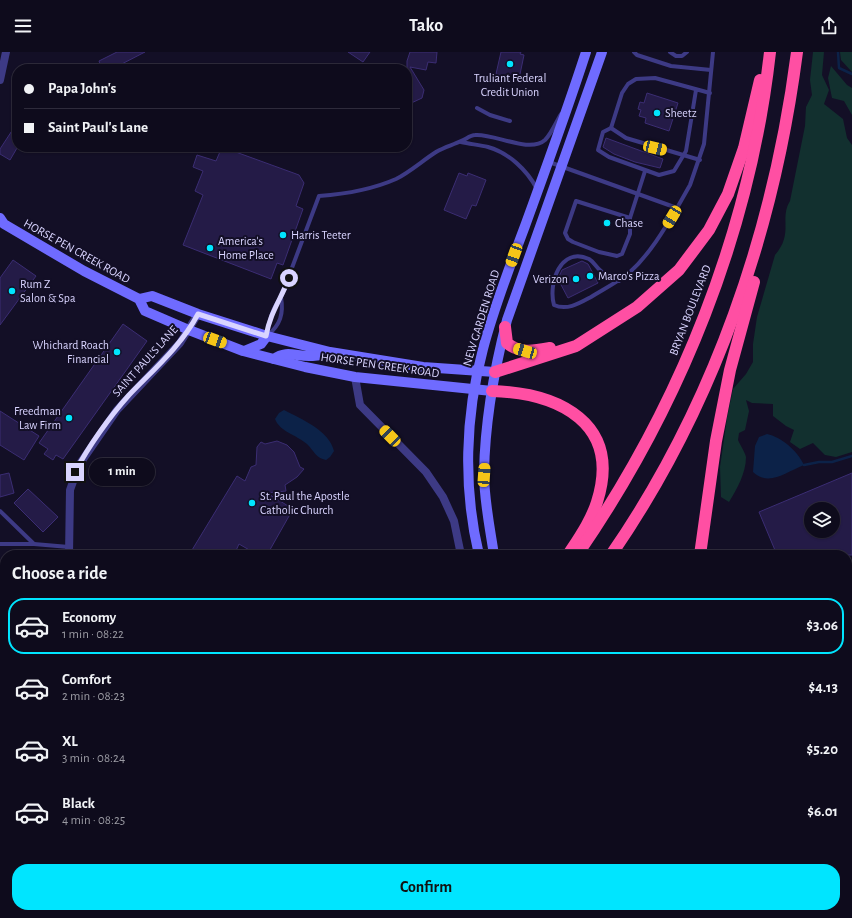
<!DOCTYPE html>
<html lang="en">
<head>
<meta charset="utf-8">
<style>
  body { margin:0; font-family:"Alegreya Sans",sans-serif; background:#1c1929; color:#f1f3f6; height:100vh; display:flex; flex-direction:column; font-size:15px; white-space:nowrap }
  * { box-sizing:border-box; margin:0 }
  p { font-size:13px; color:#9b9ba3 }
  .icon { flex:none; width:22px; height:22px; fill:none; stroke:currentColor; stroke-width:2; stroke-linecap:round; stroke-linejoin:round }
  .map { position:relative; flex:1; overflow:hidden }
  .side { position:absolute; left:0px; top:498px; width:852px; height:368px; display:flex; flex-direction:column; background:#0e0b1c; border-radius:16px 16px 0 0; box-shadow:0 1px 3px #0004,0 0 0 1px #2e2b3b }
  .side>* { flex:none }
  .top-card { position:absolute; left:12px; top:12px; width:400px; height:88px; border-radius:16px; box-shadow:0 1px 3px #0004,0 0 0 1px #2e2b3b; display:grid; align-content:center; height:88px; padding:0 12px; background:#0e0b1c }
  .buttons { position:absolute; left:804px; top:450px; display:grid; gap:8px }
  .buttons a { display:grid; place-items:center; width:36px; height:36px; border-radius:50%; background:#0e0b1c; box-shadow:0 1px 3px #0004,0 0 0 1px #2e2b3b; font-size:20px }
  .end { position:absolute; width:18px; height:18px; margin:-9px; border:5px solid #d9d4ff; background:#111; box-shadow:0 0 0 2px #111 }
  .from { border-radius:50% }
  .bubble { position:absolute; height:28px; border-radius:14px; background:#0e0b1c; box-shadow:0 1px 3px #0004,0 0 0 1px #2e2b3b; font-size:13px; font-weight:700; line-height:28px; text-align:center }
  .car { position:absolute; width:12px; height:24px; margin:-12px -6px; border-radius:5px; box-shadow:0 0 3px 1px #0007; background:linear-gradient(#f5c518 24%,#345 0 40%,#f5c518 0 76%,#345 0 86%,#f5c518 0) }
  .top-card b { display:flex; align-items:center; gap:14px; height:38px; font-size:15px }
  .top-card b+b { border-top:1px solid #2e2b3b }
  .top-card i { width:10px; height:10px; background:#f1f3f6 }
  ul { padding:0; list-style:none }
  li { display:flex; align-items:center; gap:12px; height:56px; margin:0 8px 6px; padding:0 4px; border:2px solid transparent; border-radius:16px }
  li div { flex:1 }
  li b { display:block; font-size:15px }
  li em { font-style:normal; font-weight:700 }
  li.active { border-color:#00e5ff }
  li>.icon { width:36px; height:36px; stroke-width:1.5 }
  h2 { padding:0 12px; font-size:18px; line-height:48px }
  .cta { display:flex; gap:8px; margin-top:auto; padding:8px 12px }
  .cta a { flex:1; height:46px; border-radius:16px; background:#00e5ff; color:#111; font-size:16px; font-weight:700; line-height:46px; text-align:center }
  header { display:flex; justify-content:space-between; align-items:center; height:52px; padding:0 12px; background:#0e0b1c; font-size:18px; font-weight:700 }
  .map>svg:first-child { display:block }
</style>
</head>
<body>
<header><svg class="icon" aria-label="menu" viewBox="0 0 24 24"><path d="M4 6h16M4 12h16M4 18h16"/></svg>Tako<svg class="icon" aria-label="share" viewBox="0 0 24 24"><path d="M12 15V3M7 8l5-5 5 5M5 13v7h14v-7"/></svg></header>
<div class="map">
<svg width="852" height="866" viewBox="0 0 852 866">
  <rect width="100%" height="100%" fill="#130f26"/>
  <g fill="#12302f">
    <path d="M813,0H824L822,23L829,38L824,52L843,67L847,86L852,93V400L836,405L825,403L813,391L800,397L790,390L794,378L786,374L773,364V352L752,351L746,348L749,359L745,378L739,381L738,388C740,393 745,400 746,405C746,421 737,437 729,450L721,445L720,415L727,366L733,337L746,322L753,310V292L757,265L775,203C794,181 779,167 790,149L805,74L806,55L812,43L810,28Z"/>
    <path d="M840,0H852V20L841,8Z"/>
    <path d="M831,14L847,33L852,36V63L844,49L832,46L828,26Z"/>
    <path d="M189,861H224L219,866H185Z"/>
    <path d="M328,861H374L360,866H322Z"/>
  </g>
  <g fill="#0c2248">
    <path d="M284,358C301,367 329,378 334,399L330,405L326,408C316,406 314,399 307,392C297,383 280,380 275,367L279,361Z"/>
    <path d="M767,382C781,385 797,398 804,413C786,420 769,435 753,420L755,394L759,385Z"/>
  </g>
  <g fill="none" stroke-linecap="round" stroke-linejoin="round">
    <g stroke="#0c2248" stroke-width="2.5">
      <path d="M838,0L839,16L852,22"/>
      <path d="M804,413L819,410H832L852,404"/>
    </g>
  </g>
  <g fill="#241b47" stroke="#3b2d73" fill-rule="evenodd">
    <path d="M117,0H145L112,17H102L99,9Z"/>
    <path d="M348,0H370L363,10Z"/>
    <path d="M410,0H437L436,11L428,10L426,18L410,15L424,38L422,46L407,53V9Z"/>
    <path d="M501,0H521L520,2L524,3L519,27L496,22Z"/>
    <path d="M647,41L678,51L669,79L645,71L646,66L639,64L641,58L638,57L640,50L644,51Z"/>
    <path d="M17,71V96L10,108L0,102V97Z"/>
    <path d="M606,86L663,107L660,116L635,110L614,102L603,95Z"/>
    <path d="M222,95L299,123L304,131L296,154L303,157L283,213L277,211L271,227L183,193L203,143L195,139L203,119L193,115L197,103L216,109Z"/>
    <path d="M459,121L467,124L468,121L486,128L476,154L472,153L466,167L444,158Z"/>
    <path d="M13,208L36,224L0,273V226Z"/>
    <path d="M582,209L588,212L598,231L568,246L558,227L562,218Z"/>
    <path d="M123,272L147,289L63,407L56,403L53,408L44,402L48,397L39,391Z"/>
    <path d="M0,359L39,384L24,408L0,393Z"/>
    <path d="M277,389L287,393L294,400L300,415L304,417L297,425L285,433L286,439L267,441L293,457L267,503H258L239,492L234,503H189L237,424L245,429L251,415L256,413L257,395L261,390L265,392Z"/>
    <path d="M9,421L14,441L0,445V423Z"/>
    <path d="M852,421V503H777L759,460ZM811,457H833V479H811Z"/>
    <path d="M28,437L58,465L43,480L14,451Z"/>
  </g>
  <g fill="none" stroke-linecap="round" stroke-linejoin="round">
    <g stroke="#3d3a85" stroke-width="4">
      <path d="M634,0L637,3L671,14L711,18"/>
      <path d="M670,0L676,4H682L687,0"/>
      <path d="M696,38L686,99L674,119L659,123L609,105L598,98L603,80L611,76L622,41L628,32L636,27L655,26L710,41"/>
      <path d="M477,56L490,63L510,69"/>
      <path d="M611,76L626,86L700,108"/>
      <path d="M461,90C470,92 480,93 488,95C509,101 527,118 537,137"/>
      <path d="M549,110L677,156L690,133L704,92L713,0"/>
      <path d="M630,166L576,149L565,181L568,187L573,190L599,200L617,204L622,202L630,182V166L645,119"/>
      <path d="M619,229C612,226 605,224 600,218C596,215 594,210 589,207C560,194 548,232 554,253C567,259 580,251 591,245C604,237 618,230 630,220C649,203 664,178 677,156"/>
      <path d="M268,283C280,273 284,262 281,245"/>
      <path d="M267,284C269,269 272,257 281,245L319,144C346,142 371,138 396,127C410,120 422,109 436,100C444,95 453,93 461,89C465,88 470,83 475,83C494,81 529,102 545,88C552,81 556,70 561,62"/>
      <path d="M0,459L34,492"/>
      <path d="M0,492H34L69,495"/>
      <path d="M0,628L5,632"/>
      <path d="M0,655L5,651"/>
      <path d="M64,861L65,866"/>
      <path d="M497,861L500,866"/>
      <path d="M752,864L753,866"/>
      <path d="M92,866V861"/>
      <path d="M410,866L420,861"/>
    </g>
    <g stroke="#3d3a85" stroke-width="8">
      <path d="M0,28L6,0"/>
      <path d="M355,325L360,353L426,420L443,445L454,469L461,503"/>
      <path d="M69,503L70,438L79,413L117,358L180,291L198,262"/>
      <path d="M0,828L5,830"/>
      <path d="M9,861L11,866"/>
      <path d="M782,861L784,866"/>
    </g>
    <g stroke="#6f6bff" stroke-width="10">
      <path d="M0,166L4,172L84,219L139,247L145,259L189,278L243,299L305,315L355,325L492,339"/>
      <path d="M139,247L152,244L198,262L267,284L330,300L423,315L495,320"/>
      <path d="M244,299L261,292L267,284"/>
      <path d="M274,307C286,298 295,304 309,304C315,304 322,303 328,302"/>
      <path d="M479,503C463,436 465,364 483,297C494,255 510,214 525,174C546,116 567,59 586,0"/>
      <path d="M494,503C490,476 484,448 484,421C485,369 494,318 507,268L602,0"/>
      <path d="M626,861L628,866"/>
      <path d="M651,861L653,866"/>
    </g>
    <g stroke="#ff4fa3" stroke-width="12">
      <path d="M505,275L507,291C520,302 534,299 550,296"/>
      <path d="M495,320L576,294L637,255L679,218L709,178L728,142L744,96L760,28"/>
      <path d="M492,339C559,341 622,371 597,450C591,469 579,486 568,503"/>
      <path d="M577,503C680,354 750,180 770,0"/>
      <path d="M611,503C714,354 774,178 797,0"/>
      <path d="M700,503L716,389L730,318L754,230"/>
      <path d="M250,866L255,861"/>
      <path d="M288,866L293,861"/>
      <path d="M303,866L309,861"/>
    </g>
  </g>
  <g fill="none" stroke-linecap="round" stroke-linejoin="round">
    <path stroke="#d9d4ff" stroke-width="5" d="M75,420C88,395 110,364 129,343C154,317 181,294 198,262L266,284C270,261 281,247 289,226"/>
  </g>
  <g fill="#00e5ff" stroke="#130f26" stroke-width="1.5">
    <circle cx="510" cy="12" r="4"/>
    <circle cx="657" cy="61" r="4"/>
    <circle cx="607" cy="171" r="4"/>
    <circle cx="283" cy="183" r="4"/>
    <circle cx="210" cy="196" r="4"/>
    <circle cx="590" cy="224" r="4"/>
    <circle cx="576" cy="227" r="4"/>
    <circle cx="12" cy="239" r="4"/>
    <circle cx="117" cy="300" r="4"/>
    <circle cx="69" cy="366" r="4"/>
    <circle cx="252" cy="451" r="4"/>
  </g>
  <g text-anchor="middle" stroke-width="4" stroke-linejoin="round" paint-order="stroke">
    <g font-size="12" fill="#d9d4ff" stroke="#130f26" text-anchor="start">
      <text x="510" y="30" text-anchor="middle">Truliant Federal<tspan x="510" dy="14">Credit Union</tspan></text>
      <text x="665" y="65">Sheetz</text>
      <text x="615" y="175">Chase</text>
      <text x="291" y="187">Harris Teeter</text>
      <text x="218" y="193">America's<tspan x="218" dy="14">Home Place</tspan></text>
      <text x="598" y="228">Marco's Pizza</text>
      <text x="568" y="231" text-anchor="end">Verizon</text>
      <text x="20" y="236">Rum Z<tspan x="20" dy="14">Salon &amp; Spa</tspan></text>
      <text x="109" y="297" text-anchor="end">Whichard Roach<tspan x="109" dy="14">Financial</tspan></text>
      <text x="61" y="363" text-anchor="end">Freedman<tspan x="61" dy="14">Law Firm</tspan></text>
      <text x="260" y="448">St. Paul the Apostle<tspan x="260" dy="14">Catholic Church</tspan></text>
    </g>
    <g font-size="12" fill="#d9d4ff" stroke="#130f26">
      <text transform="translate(77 199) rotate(29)" y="4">HORSE PEN CREEK ROAD</text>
      <text transform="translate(690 258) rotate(-69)" y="4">BRYAN BOULEVARD</text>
      <text transform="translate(481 266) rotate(-73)" y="4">NEW GARDEN ROAD</text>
      <text transform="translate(145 309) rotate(-48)" y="4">SAINT PAUL'S LANE</text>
      <text transform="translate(380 313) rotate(8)" y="4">HORSE PEN CREEK ROAD</text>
    </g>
  </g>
</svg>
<div class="buttons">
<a><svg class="icon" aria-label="layers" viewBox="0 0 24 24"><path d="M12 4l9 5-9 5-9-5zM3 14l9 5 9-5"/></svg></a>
</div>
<i class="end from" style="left:289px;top:226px"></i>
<i class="end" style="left:75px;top:420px"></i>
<div class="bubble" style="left:89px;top:406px;width:66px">1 min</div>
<i class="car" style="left:655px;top:96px;rotate:103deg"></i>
<i class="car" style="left:672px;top:165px;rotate:211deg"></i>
<i class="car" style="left:514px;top:203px;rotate:200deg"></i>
<i class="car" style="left:215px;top:288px;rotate:110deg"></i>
<i class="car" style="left:525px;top:299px;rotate:286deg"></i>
<i class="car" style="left:390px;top:384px;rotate:315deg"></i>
<i class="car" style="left:484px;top:423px;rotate:4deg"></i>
<div class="top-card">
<b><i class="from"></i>Papa John's</b>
<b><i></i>Saint Paul's Lane</b>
</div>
<section class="side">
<h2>Choose a ride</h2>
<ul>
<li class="active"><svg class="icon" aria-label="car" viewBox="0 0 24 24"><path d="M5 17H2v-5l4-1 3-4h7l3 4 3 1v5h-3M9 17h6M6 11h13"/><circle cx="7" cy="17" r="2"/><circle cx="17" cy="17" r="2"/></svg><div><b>Economy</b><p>1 min · 08:22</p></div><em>$3.06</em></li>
<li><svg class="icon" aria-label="car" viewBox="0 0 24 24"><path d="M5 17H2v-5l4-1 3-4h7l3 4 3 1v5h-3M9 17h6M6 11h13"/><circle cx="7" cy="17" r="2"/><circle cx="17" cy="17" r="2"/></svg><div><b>Comfort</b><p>2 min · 08:23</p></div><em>$4.13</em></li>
<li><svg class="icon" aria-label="car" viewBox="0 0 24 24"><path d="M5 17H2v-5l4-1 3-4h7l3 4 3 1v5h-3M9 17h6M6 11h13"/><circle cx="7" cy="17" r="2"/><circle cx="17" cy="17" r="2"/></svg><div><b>XL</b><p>3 min · 08:24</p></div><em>$5.20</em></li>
<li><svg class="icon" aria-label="car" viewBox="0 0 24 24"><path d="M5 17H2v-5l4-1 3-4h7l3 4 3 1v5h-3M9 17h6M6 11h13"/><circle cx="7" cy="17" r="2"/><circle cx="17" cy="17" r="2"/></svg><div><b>Black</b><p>4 min · 08:25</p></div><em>$6.01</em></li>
</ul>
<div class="cta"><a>Confirm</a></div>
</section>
</div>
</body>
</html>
